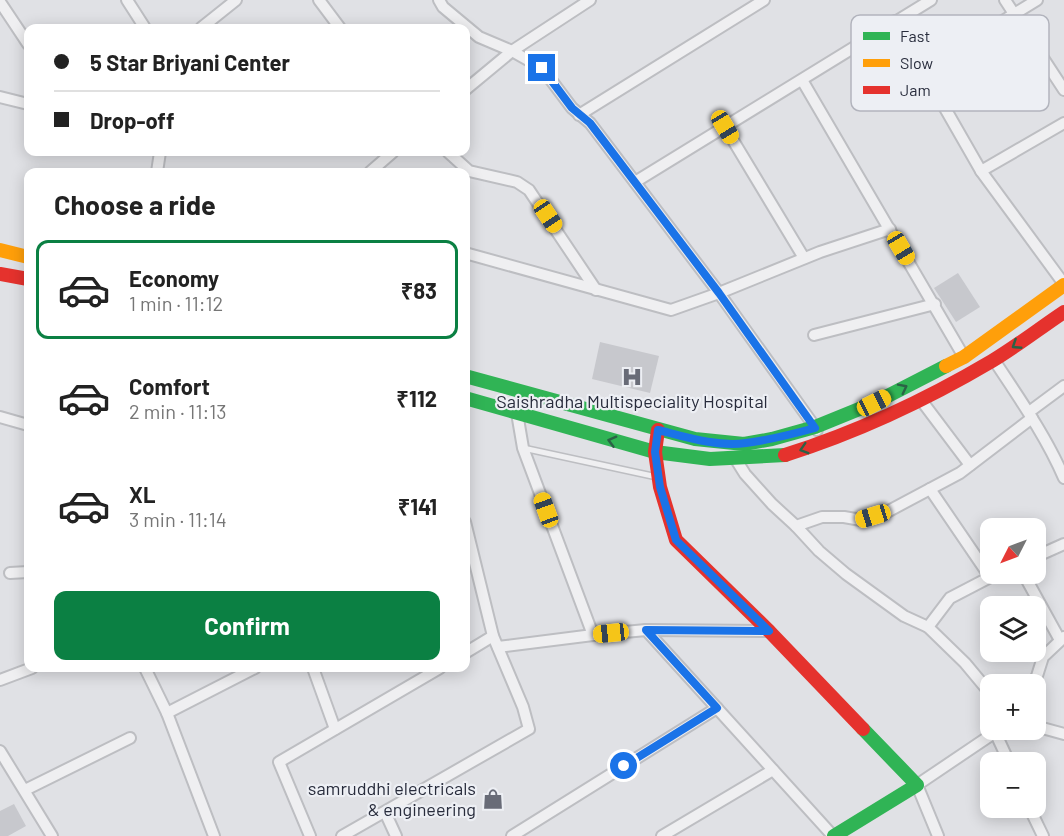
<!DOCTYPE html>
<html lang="en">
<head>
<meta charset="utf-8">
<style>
  body { margin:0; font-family:Barlow,sans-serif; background:#f2f2f2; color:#222; height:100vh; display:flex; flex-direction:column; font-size:22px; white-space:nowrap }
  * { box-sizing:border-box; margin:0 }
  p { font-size:20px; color:#767676 }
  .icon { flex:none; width:33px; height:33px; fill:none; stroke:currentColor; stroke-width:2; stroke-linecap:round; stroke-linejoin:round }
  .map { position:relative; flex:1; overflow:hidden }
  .side { position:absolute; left:24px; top:168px; width:446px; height:504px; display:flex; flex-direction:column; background:#fff; border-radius:12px; box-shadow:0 3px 15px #0003 }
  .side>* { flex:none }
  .guide { position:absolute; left:24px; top:24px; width:446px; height:132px; border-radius:12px; box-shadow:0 3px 15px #0003; display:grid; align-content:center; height:132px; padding:0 30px; background:#fff }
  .needle { width:39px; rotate:228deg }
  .controls { position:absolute; left:980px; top:518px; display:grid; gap:12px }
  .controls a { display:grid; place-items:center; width:66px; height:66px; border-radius:12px; background:#fff; box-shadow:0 3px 15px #0003; font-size:30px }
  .end { position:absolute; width:27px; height:27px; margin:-14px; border:8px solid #1a73e8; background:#fff; box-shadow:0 0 0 3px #fff }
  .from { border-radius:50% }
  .car { position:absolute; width:18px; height:36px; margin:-18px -9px; border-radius:8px; box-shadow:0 0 4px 2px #0007; background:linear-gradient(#f5c518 24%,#345 0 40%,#f5c518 0 76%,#345 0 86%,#f5c518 0) }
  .guide b { display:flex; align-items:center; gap:21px; height:57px; font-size:22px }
  .guide b+b { border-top:2px solid #e0e0e0 }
  .guide i { width:15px; height:15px; background:#222 }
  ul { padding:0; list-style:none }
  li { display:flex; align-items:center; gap:18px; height:99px; margin:0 12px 9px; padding:0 18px; border:3px solid transparent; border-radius:12px }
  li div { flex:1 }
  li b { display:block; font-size:22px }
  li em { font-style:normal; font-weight:700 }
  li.current { border-color:#0b8043 }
  li>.icon { width:54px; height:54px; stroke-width:1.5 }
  h2 { padding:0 30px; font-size:27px; line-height:72px }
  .primary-button { display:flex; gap:12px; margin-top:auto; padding:12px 30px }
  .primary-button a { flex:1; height:69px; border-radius:12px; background:#0b8043; color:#fff; font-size:24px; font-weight:700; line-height:69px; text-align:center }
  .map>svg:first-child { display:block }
</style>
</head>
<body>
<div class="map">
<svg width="1064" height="836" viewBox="0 0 1064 836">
  <rect width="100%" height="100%" fill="#e0e1e5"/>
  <g fill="#c7c8cd">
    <path d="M958,273L980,307L956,322L934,288Z"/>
    <path d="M600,342L659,356L650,393L592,379Z"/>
    <path d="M14,804L26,826L8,836H0V811Z"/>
  </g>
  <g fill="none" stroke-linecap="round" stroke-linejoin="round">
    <g stroke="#bdbec2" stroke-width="8">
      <path id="lane" d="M523,448L657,477"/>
    </g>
    <g stroke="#bdbec2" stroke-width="14">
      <g id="street">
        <path d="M127,0L145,28"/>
        <path d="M319,0L340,28"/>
        <path d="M439,0L443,7L479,37L512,51L542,68L572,108L590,123L719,293L817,430"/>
        <path d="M1005,0L1064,90"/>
        <path d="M0,2L28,44"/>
        <path d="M895,21L981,171L1064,284"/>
        <path d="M201,28L236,0"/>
        <path d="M923,70L1037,0"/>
        <path d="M802,80L964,357"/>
        <path d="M465,90L512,51L590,0"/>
        <path d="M0,97L28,104"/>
        <path d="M579,115L764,0"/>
        <path d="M725,127L804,258"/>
        <path d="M448,152L469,171L517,182L529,190L596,290"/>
        <path d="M981,171L1064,123"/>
        <path d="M157,172L160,152"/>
        <path d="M370,172L393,152"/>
        <path d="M635,182L931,0"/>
        <path d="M465,253L671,310L719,293L820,252L890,229"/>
        <path d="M814,335L935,304"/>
        <path d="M994,360C1019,398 1046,436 1064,478"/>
        <path d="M921,400L970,465"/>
        <path d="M1029,412L1064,386"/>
        <path d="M517,413L523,448L593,635L646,630L833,836"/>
        <path d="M0,417L28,425"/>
        <path d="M735,458L745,474L772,504L796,526L819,551L846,574L904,616L928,627L965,663L990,693"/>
        <path d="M930,489L990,577"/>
        <path d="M796,526L822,517H844L861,520L885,513L960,473L1032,418"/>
        <path d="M1035,557L1064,544"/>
        <path d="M10,573L28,572"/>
        <path d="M1023,573L1060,640"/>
        <path d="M928,627L950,598L998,573"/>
        <path d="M646,630L769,631"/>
        <path d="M498,647L593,635"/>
        <path d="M465,653L493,636"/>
        <path d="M145,668L167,713L214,836"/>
        <path d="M313,668L335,729"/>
        <path d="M0,680L32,668"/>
        <path d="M1032,684L1037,676L1043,657L1064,637"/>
        <path d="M167,713L255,668"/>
        <path d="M1035,726L1064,734"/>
        <path d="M995,732L1009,762"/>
        <path d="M0,751L52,836"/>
        <path d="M25,790L130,738"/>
        <path d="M1029,807L1043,836"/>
        <path d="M385,812L396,836"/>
        <path d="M310,836L279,762L440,668"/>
        <path d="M342,836L529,729L523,707L493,636L465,522"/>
        <path d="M512,836L717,708"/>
        <path d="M662,836L773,770"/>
        <path d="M938,836L917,785L1000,729"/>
      </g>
    </g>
    <use href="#lane" stroke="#efeff1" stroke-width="5"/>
    <use href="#street" stroke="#efeff1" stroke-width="10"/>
    <g stroke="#30b455" stroke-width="14">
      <path d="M465,376L695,439L744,444L772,439L815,427L874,403L946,366"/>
      <path d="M465,398L655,452L710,459L785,455"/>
      <path d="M834,836L917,785L863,729"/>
    </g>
    <g stroke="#ff9f0a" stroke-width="14">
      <path d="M0,250L28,257"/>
      <path d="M946,366L964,357L1064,285"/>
    </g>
    <g stroke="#e5322d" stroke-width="14">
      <path d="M0,274L28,279"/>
      <path d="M658,430L655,452L660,487L676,540L769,631L863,729"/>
      <path d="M785,455C858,432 926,400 992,361C1017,346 1040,328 1064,312"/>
    </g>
  </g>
  <defs><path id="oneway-chevron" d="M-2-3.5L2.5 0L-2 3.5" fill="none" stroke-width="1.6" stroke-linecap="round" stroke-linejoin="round" transform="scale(1.5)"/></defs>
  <g stroke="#2b6246">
    <use href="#oneway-chevron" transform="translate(1016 345) rotate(147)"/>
    <use href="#oneway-chevron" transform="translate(903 388) rotate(-27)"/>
    <use href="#oneway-chevron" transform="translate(612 441) rotate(-165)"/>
    <use href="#oneway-chevron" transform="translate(804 449) rotate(163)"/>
  </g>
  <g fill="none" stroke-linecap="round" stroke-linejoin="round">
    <path stroke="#1a73e8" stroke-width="8" d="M542,68L572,108L590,123L719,293L815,428C793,434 770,440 746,443C717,447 686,437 658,430L655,452L660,487L676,540L769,631L646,630L717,708L624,766"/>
  </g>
  <defs>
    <g id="hospital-bare" transform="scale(1.62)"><path d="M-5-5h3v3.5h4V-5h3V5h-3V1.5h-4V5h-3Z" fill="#686b77" stroke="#edeff4" stroke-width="2.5" paint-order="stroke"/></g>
    <g id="shop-bare" transform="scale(1.62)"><path d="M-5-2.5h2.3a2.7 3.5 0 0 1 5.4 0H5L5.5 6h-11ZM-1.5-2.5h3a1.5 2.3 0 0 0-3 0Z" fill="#686b77" stroke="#edeff4" stroke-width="2.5" paint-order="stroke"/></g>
  </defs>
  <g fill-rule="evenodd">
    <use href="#hospital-bare" x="632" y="377"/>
    <use href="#shop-bare" x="493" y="799"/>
  </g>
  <g text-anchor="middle" stroke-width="4.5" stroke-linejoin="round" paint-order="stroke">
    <g font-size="18" fill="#282c3c" stroke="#edeff4">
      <text x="632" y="408">Saishradha Multispeciality Hospital</text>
      <text x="476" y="795" text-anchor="end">samruddhi electricals<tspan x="476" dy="21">&amp; engineering</tspan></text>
    </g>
  </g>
  <rect x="851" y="15" width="198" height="96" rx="9" fill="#edeff4" stroke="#b2b4bd" stroke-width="1.5"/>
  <rect x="863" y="32" width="27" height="8" fill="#30b455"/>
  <rect x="863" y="59" width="27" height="8" fill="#ff9f0a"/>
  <rect x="863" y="86" width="27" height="8" fill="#e5322d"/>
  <g font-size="16" fill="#282c3c">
    <text x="900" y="42">Fast</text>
    <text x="900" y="69">Slow</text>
    <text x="900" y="96">Jam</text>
  </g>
</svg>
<div class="controls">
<a><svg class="needle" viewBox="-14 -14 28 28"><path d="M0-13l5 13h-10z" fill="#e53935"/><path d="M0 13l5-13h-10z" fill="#767676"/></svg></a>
<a><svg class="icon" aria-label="layers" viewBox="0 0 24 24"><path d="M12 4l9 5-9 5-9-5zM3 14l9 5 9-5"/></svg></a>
<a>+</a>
<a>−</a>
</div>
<i class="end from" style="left:624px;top:766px"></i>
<i class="end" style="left:542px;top:68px"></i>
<i class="car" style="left:725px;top:127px;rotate:149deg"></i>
<i class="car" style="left:548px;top:216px;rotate:146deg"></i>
<i class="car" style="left:901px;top:248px;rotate:149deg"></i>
<i class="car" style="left:874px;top:403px;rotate:63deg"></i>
<i class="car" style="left:546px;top:510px;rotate:340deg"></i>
<i class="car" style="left:873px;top:516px;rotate:253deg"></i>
<i class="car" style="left:611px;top:633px;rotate:264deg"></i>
<div class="guide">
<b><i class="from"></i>5 Star Briyani Center</b>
<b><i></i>Drop-off</b>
</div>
<section class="side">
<h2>Choose a ride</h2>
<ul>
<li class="current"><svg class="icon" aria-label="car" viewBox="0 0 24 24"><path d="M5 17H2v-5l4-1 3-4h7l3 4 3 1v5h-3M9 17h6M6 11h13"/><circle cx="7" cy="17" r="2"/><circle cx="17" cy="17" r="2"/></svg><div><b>Economy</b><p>1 min · 11:12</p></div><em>₹83</em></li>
<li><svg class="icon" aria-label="car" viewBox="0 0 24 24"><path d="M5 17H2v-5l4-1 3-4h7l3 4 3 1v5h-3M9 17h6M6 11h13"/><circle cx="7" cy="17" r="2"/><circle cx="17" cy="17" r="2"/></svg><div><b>Comfort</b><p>2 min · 11:13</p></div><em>₹112</em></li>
<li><svg class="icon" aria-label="car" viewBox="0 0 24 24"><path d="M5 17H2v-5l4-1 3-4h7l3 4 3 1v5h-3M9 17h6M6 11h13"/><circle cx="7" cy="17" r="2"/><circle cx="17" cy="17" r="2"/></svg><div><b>XL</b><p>3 min · 11:14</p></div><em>₹141</em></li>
</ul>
<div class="primary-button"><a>Confirm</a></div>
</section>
</div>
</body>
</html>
